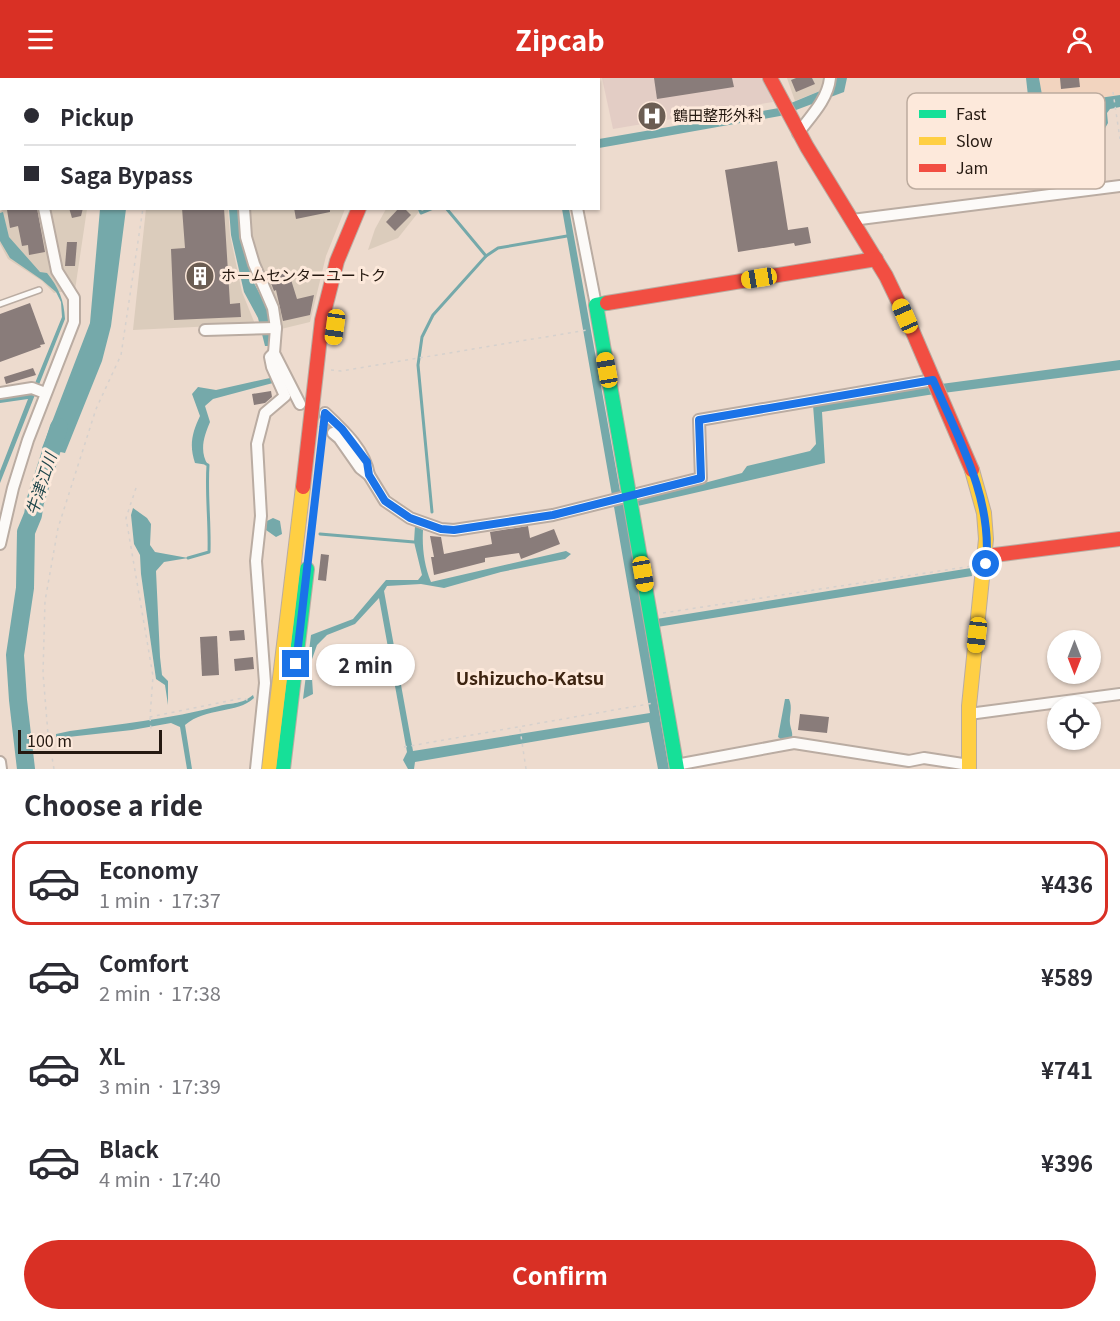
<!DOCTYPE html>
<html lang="en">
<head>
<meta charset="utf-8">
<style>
  body { margin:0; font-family:Georgia,"Noto Sans JP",serif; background:#f7f7f7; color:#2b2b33; height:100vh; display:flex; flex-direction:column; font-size:22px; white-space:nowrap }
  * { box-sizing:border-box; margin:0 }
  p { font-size:20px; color:#7c7c81 }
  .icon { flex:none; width:33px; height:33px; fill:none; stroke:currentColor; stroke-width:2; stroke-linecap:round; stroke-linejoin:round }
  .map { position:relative; height:691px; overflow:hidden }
  .sheet { display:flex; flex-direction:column; background:#fff; flex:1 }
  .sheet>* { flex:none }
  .top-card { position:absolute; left:0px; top:0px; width:600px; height:132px; box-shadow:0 2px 4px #0004; display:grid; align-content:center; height:132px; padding:0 24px; background:#fff }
  .needle { width:39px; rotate:180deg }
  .buttons { position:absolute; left:1047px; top:552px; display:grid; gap:12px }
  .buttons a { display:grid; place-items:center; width:54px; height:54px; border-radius:50%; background:#fff; box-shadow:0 2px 4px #0004; font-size:30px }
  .scale { position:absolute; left:18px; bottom:15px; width:144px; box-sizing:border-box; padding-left:6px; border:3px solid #251911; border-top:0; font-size:16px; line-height:21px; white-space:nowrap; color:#251911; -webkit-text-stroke:4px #fde9db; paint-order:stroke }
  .end { position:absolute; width:27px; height:27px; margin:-14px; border:8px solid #1a73e8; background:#fff; box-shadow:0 0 0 3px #fff }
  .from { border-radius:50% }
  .bubble { position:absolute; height:42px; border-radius:21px; background:#fff; box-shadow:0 2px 4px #0004; font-size:20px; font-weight:700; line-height:42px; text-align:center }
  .car { position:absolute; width:18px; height:36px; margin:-18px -9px; border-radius:8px; box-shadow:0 0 4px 2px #0007; background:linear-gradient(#f5c518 24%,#345 0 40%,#f5c518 0 76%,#345 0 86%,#f5c518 0) }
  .top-card b { display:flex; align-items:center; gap:21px; height:57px; font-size:22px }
  .top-card b+b { border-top:2px solid #e1e1e2 }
  .top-card i { width:15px; height:15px; background:#2b2b33 }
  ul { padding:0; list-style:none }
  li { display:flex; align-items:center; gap:18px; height:84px; margin:0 12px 9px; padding:0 12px; border:3px solid transparent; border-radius:18px }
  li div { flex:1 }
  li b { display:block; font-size:22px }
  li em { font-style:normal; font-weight:700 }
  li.active { border-color:#d93025 }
  li>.icon { width:54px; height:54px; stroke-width:1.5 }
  h2 { padding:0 24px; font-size:27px; line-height:72px }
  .action { display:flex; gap:12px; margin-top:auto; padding:12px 24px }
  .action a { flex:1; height:69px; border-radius:36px; background:#d93025; color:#fff; font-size:24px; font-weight:700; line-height:69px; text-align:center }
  header { display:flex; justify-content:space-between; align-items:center; height:78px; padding:0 24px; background:#d93025; color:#fff; font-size:27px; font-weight:700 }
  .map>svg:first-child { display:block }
</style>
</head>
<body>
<header><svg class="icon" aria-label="menu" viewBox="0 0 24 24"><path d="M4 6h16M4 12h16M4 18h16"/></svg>Zipcab<svg class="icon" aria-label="person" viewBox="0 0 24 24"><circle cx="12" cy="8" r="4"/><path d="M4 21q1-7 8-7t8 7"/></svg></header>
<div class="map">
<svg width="1120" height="691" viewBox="0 0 1120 691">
  <rect width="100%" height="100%" fill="#eddbce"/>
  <g fill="#dbccbc">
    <path d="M0,0H129L2,2L0,108Z"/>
    <path d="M787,0H833L832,8L795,23Z"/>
    <path d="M7,130L87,131L75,212L54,215L42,203L8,181L0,166V133Z"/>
    <path d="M146,131H228L230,157L242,214L255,246L133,252Z"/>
    <path d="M248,131H345L326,178L310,244L281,251L250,154Z"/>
    <path d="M386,131H421L398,160L368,172L375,151Z"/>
  </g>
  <path fill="#f2d4bf" d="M1039,0H1120V17L1043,28Z"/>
  <path fill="#e3cdc5" d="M602,0H762L773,24L613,51Z"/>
  <g fill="#75a9aa">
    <path d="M833,0H847L844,14L780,38L599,70V61L779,30L832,8Z"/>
    <path d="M1026,0H1039L1044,28L1120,17V29L1110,31L1107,35L1108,45L1104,52L1039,61L1032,54Z"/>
    <path d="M100,131H126L111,248L102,283L65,375L42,370L90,245Z"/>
    <path d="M229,131H239L242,165L254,205L269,233L271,258L270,268H265L258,240L244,214L231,157Z"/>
    <path d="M562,131H569L622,424L625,426L742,395L747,388L810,373L816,366L813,327L926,308L1120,282V292L928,317L822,334L825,385L629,430L625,436L644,543L971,490L972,498L645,551L669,691H658L649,644L415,684L414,691H408L403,682L407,674L379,520L355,546L327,557L317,567L311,584L313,616L303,621L311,557L353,541L386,502H418L422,497L414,464L415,448L423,452C422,469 424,487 431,504L566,473L571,476L565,481L501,494L444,510L421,506L387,508L384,513L413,673L650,635Z"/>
    <path d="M3,134L9,159L40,194L47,195C59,210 64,222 65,241L0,405V393L28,321L0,325V321L31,315L62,239L61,224L56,214L42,202L10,180L0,163V135Z"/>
    <path d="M270,300L273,305L213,321L205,328L210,344C204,358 199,373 208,387L195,385C189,367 192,355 200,338L192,316L198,309L216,312Z"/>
    <path d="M133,430L147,440L151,446L150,467L155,474L188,480L164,484L156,493L160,579L162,597L168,603V627L165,607L156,601L141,496L140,477L134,466L131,437Z"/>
    <path d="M273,440L280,443L282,456L276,459L266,452L267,443Z"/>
    <path d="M253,617L254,620C237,636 206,629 185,647L192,691H187L180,649L171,645L132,652L68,659H56V656L70,653C120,646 170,641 219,628C235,624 240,627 253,617Z"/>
    <path d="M785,621H789C793,630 789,637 790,646C791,652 793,654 792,661L782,662L778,659Z"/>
  </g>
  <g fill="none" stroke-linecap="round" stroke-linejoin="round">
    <g stroke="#75a9aa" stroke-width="3">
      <path d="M385,0V2"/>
      <path d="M419,130L421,135L433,130"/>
      <path d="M446,130L486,178"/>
      <path d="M432,434L418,287L422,259L433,237L486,178L498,170L567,158"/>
      <path d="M320,456L414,464"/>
      <path d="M188,480L209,474C210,445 206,416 208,387L206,386"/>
    </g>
    <path stroke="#75a9aa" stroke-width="18" d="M26,691L18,622L15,577L25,510L26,454L33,437L35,424L59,349"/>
  </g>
  <g fill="#897c7a">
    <path d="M654,0H732L734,9L657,21Z"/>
    <path d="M796,0H812L815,6L796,14L791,2Z"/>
    <path d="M1060,0H1079L1080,9L1061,11Z"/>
    <path d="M777,83L788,152L808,149L811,165L795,168L794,165L738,174L725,92Z"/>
    <path d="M12,130H37L45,174L29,177L28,167L22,168L18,148L10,150L7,132Z"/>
    <path d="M69,130H83L81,138L72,140Z"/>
    <path d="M182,130H224L230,226L240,225L241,239L174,242L171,171L185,170Z"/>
    <path d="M294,130H330V134L296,141Z"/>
    <path d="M399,130H404L411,137L395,153L386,144Z"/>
    <path d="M67,164H77L75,188H65Z"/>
    <path d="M288,192L297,221L314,217L310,237L283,243L276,212L274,213L268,197Z"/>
    <path d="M30,225L45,266L40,267L41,269L0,284V236Z"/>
    <path d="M33,290L36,297L6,306L4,299Z"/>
    <path d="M271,313L272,319L265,325L254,327L252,316Z"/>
    <path d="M528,448L530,460L554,451L560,466L521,481L519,475L485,480V484L434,497L431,479H434L430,458L441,459L444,476L492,466L490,454Z"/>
    <path d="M321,476L329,477L326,503L318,502Z"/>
    <path d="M244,552L245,562L230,563L229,553Z"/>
    <path d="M217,558L219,597L202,598L200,559Z"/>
    <path d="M253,579L254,591L235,593L234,581Z"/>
    <path d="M800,636L829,639L827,655L798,652Z"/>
  </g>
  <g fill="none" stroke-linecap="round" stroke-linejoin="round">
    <path stroke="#c5b4a8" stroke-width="10" stroke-dasharray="10 5" stroke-linecap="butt" d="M311,335L333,355"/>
    <g stroke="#baaca2" stroke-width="8">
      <path id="lane" d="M0,226L39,212"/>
    </g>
    <g stroke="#baaca2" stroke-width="14">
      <g id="street">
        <path d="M271,0L272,2"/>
        <path d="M121,2L122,0"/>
        <path d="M185,2L186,0"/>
        <path d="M0,40H2"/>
        <path d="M798,55C811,38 828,21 830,0"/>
        <path d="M244,130L246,159L254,186L273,230L276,250L274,275L300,326"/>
        <path d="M577,130L596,227"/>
        <path d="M852,142L1120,108"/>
        <path d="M205,252L276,250"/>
        <path d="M0,315L32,310L45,315"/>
        <path d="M325,335C343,352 365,372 369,397"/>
        <path d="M333,355L339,360L360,390L369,397L385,423L410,440L441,451L454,452L553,437L701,400L699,342L933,302"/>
        <path d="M0,466L13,410L28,362L74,244V220L57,193L44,130"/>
        <path d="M969,636L1120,616"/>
        <path d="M0,684L1,691"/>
        <path d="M676,687L794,665L909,683L924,680L969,687"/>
        <path d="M256,691L265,605L256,483L261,438L257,366L265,335L285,318L272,289L270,279L274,275"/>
      </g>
    </g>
    <g stroke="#baaca2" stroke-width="16">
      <g id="fast">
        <path d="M472,2L473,0"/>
        <path d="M0,121H2"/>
        <path d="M607,225L596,227L677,691"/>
        <path d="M283,691L307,491"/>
      </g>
    </g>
    <g stroke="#baaca2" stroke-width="16">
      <g id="slow">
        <path d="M321,2L325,0"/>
        <path d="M448,2L450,0"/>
        <path d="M269,691L303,409"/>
        <path d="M969,691V628L986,461L984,435L972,392"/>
      </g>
    </g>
    <g stroke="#baaca2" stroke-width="16">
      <g id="jam">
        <path d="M20,0L21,2"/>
        <path d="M770,0L807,69L886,198L912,252L972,392"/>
        <path d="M607,225L876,181"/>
        <path d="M303,409L322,242L337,183L359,130"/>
        <path d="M987,478L1120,461"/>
      </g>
    </g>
    <g stroke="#d6d1cd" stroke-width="1.5" stroke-dasharray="3 4.5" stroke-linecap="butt">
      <path d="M1113,14L1120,61"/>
      <path d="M331,292L341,293L587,252"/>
      <path d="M136,410L126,440L153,598L150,639L243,620L251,624"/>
      <path d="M663,535L972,488"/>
      <path d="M150,640L151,652"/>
      <path d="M520,651L526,691"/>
      <path d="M404,669L654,625"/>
      <path d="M54,691L48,656L43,595L45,523L58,450L96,331L121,277L143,130"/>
    </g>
    <use href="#lane" stroke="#fcfaf8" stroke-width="5"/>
    <use href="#street" stroke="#fcfaf8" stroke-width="10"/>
    <use href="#fast" stroke="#16e098" stroke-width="14"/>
    <use href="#slow" stroke="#ffcf43" stroke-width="14"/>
    <use href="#jam" stroke="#f24e42" stroke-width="14"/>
  </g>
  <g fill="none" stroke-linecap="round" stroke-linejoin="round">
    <path stroke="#1a73e8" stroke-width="8" d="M296,586L325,335L342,351L367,384L369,397L385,423L410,440L441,451L454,452L553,437L701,400L699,342L933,302C958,360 993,420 986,486"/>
  </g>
  <defs>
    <g id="hospital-disc" transform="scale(1.5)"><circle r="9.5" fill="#6b5d53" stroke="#fde9db"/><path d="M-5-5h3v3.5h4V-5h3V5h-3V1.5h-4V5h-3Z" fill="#fff"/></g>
    <g id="building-disc" transform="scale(1.5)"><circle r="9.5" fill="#6b5d53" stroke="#fde9db"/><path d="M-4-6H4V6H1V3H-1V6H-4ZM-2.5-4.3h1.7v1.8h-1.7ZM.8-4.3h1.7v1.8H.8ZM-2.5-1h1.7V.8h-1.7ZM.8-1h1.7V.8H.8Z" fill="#fff"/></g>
  </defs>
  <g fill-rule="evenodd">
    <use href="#hospital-disc" x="652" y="38"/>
    <use href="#building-disc" x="200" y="198"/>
  </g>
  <g text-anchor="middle" stroke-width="6" stroke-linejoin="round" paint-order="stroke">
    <g font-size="15" fill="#251911" stroke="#fde9db" text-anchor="start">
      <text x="673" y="43">鶴田整形外科</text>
      <text x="221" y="203">ホ－ムセンターユートク</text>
    </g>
    <g font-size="16" font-style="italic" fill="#21484c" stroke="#fde9db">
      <text transform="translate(41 406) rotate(-72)" y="6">牛津江川</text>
    </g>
    <g font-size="18" font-weight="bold" fill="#3d2411" stroke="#fde9db">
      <text x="530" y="607">Ushizucho-Katsu</text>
    </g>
  </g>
  <rect x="907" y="15" width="198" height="96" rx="9" fill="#fde9db" stroke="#bcab9e" stroke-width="1.5"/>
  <rect x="919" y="32" width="27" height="8" fill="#16e098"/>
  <rect x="919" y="59" width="27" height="8" fill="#ffcf43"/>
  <rect x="919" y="86" width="27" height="8" fill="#f24e42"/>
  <g font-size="16" fill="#251911">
    <text x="956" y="42">Fast</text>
    <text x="956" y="69">Slow</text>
    <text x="956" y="96">Jam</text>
  </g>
</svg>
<div class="buttons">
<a><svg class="needle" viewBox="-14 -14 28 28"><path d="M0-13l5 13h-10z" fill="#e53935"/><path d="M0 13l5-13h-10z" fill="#7c7c81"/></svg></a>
<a><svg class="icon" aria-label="locate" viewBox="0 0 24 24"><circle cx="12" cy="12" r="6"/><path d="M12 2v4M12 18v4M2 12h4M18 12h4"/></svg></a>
</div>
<div class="scale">100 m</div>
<i class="end from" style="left:986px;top:486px"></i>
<i class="end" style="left:296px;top:586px"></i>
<div class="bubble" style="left:316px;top:566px;width:99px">2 min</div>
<i class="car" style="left:759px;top:200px;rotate:261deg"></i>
<i class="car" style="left:905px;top:238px;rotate:336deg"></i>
<i class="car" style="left:335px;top:249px;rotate:188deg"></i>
<i class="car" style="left:607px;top:292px;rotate:350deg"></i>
<i class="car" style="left:643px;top:496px;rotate:170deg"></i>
<i class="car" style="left:977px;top:557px;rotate:187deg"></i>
<div class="top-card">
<b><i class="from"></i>Pickup</b>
<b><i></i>Saga Bypass</b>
</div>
</div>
<section class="sheet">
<h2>Choose a ride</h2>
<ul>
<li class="active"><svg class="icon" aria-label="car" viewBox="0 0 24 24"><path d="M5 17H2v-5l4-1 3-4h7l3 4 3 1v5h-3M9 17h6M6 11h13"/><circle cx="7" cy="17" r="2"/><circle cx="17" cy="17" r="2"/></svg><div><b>Economy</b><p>1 min · 17:37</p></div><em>¥436</em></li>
<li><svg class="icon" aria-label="car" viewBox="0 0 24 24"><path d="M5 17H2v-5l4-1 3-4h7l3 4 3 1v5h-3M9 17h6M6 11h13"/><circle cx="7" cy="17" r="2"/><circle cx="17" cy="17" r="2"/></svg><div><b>Comfort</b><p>2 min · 17:38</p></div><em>¥589</em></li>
<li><svg class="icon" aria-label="car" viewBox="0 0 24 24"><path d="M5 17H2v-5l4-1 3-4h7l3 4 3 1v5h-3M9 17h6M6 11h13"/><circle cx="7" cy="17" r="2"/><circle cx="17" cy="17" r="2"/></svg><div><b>XL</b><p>3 min · 17:39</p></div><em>¥741</em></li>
<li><svg class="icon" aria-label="car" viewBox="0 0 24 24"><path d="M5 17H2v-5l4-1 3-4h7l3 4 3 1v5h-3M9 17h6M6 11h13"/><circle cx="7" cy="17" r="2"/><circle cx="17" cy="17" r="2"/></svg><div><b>Black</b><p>4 min · 17:40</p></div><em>¥396</em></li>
</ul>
<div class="action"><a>Confirm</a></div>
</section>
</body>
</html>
